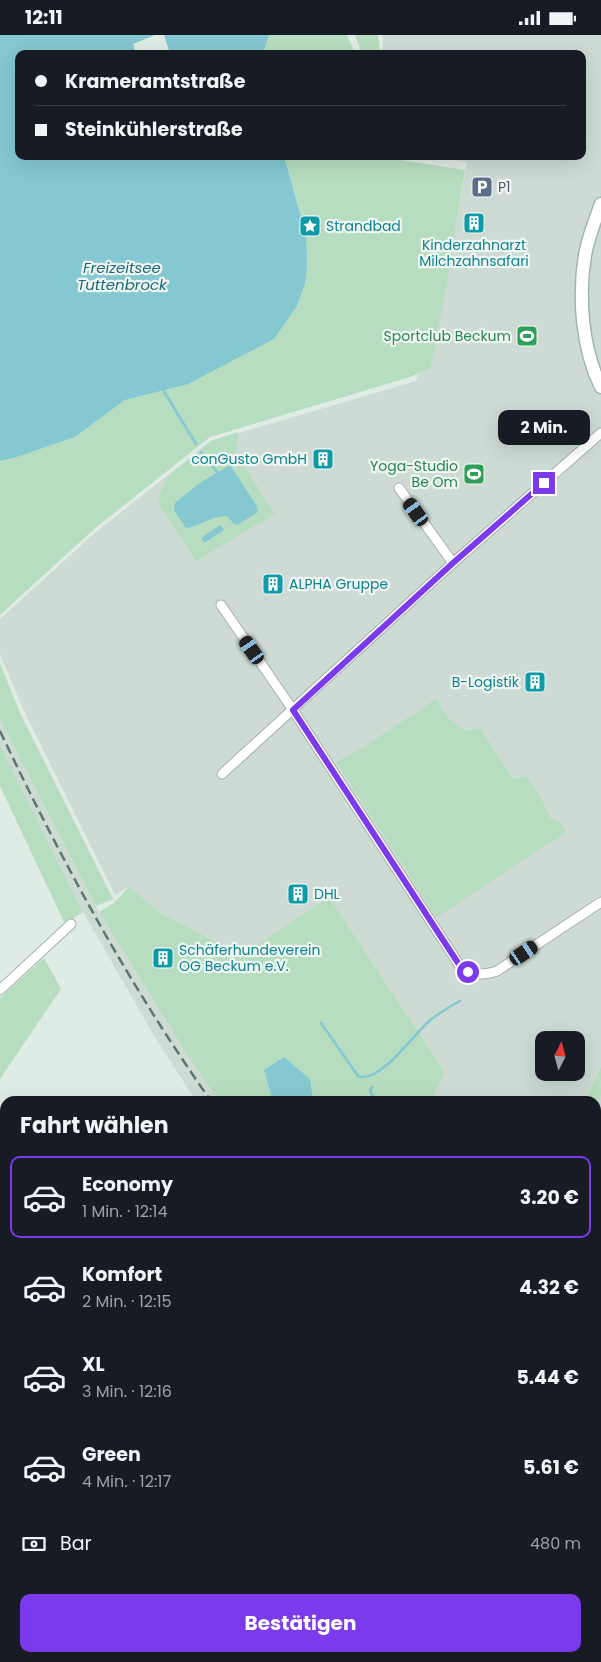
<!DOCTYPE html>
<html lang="de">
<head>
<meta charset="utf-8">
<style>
  body { margin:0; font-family:Poppins,sans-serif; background:#242831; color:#f1f3f6; height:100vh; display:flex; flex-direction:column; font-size:19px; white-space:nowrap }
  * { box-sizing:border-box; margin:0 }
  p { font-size:16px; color:#9ea1a6 }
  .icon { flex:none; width:28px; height:28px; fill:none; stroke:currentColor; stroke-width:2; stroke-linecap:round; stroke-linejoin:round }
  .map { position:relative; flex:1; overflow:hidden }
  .sheet { position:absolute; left:0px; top:1061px; width:601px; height:566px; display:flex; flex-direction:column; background:#171b24; border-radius:15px 15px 0 0; box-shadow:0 5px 20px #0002 }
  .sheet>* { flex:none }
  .hud { position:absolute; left:15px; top:15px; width:571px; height:110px; border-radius:10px; box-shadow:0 5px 20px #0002; display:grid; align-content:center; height:110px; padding:0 20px; background:#171b24 }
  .needle { width:32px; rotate:6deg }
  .controls { position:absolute; left:535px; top:996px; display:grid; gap:10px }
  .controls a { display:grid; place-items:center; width:50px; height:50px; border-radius:10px; background:#171b24; box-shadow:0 5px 20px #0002; font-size:25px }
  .end { position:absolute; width:22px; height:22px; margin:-11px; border:6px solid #7c3aed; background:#fff; box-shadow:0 0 0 2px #fff }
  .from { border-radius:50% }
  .bubble { position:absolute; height:35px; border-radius:10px; background:#171b24; box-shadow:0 5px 20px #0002; font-size:16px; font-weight:700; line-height:35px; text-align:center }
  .car { position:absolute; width:15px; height:30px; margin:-15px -8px; border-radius:6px; box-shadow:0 0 4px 1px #0007; background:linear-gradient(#222 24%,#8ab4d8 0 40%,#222 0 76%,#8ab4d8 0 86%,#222 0) }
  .hud b { display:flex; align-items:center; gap:18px; height:48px; font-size:19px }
  .hud b+b { border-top:1px solid #363941 }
  .hud i { width:12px; height:12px; background:#f1f3f6 }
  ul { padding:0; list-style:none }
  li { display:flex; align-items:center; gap:15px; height:82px; margin:0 10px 8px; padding:0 10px; border:2px solid transparent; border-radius:10px }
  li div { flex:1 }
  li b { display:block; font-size:19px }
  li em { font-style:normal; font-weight:700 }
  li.active { border-color:#7c3aed }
  li>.icon { width:45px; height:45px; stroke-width:1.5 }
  h2 { padding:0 20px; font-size:22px; line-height:60px }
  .pay { display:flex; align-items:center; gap:12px; height:55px; padding:0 20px; font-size:19px }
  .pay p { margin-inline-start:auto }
  .cta { display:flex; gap:10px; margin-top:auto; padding:10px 20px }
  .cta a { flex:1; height:58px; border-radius:10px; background:#7c3aed; color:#fff; font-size:20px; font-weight:700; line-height:58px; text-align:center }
  .status { display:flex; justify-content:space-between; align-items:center; height:35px; padding:0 25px; background:#171b24; direction:ltr }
  .status svg { height:14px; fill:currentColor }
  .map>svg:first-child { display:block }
</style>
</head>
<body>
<div class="status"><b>12:11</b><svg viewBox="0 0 49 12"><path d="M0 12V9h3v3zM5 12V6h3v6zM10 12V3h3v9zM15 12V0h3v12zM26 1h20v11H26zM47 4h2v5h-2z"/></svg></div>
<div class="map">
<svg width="601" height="1627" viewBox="0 0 601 1627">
  <rect width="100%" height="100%" fill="#dfebe5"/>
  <g fill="#cddbd4" fill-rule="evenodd">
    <path d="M383,0H601V1031L585,1066H431L445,1037L329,862L241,920L161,878L129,852L115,860L25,678L0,620V584L96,497L211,406L416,346L418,339L431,333L467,127L431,121H582V19H383ZM544,1005H576V1038H544Z"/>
    <path d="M0,685L99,877L190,1024L219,1066H196L156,1004L83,877L6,723L0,710Z"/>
    <path d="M601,1061V1553L596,1547V1071Z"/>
  </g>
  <g fill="#b7ddc0">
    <path d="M269,0H347L355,19H263Z"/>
    <path d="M355,0H378L380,19H362Z"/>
    <path d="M284,121H373L465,135L447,246L431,333L410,342L210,402L94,494L0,580V426L17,422L75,402L125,365L297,271C317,217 299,174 284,121Z"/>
    <path d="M238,397L236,418L275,479L196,526L162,475L158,468L159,461L167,442L211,406Z"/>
    <path d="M0,628L20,678L113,864L96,871L0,685Z"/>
    <path d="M436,664L450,685L466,696L480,693L513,744L526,741L542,765L550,783L559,787L566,797L437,882L336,727L359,715Z"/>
    <path d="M0,710L83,877L65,889L0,751Z"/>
    <path d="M129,852L161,878L241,920L329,862L445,1037L431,1066H219L190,1024L99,877L114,868Z"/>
    <path d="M44,923L61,954L0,1044V963Z"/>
    <path d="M601,1031V1061L596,1071V1066H585Z"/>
    <path d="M596,1221L601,1223V1254L596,1256Z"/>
    <path d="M596,1318L601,1324V1345L596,1339Z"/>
    <path d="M5,1464V1622H269L279,1627H0V1476Z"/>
    <path d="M596,1547L601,1553V1625L599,1627H443L441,1623L596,1622Z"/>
    <path d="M377,1623H419L420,1627H381Z"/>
  </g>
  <g fill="#85c8d1">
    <path d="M0,0H269L263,19H19V121H284L306,199L307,229L305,248L297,271L274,304L188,349L125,365L75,402L17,422L0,426Z"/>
    <path d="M230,430L257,471L258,477L237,490L233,488L227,481C212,481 200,491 186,493L174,475L175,468L201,447Z"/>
    <path d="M220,490L224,495L204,508L201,503Z"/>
    <path d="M284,1022L310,1044L313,1066H273L264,1035Z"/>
  </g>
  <path fill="#dfebe5" d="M155,0H164L170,19H136L133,9Z"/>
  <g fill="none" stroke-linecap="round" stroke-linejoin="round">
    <g stroke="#85c8d1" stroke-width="2.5">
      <path d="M163,355L196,409"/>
      <path d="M201,417L217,437"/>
      <path d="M321,988L358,1041C379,1049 413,1001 427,988C437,979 449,972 460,966"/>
      <path d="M372,1052L370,1056L372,1060L379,1066"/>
      <path d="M466,1622L467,1627"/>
    </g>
    <g stroke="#a2b3ac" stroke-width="11">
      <g id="street">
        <path d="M399,453L453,528"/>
        <path d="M221,570L293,675L460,931C473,940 482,941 497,936L601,867"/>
        <path d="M222,739L453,528L601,398"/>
        <path d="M0,955L71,889"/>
        <path d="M596,1218L601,1220"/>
      </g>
    </g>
    <g stroke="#9eb7ad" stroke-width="15">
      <g id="secondary">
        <path d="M601,169C595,185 588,203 585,220C578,262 582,314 601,352"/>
        <path d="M0,1378L5,1381"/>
        <path d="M431,1622L433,1627"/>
      </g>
    </g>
    <use href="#street" stroke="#fff" stroke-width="9"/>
    <use href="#secondary" stroke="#fff" stroke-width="12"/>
    <g stroke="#5a776e" stroke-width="2.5" stroke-dasharray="10 5" stroke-linecap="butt">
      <path d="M0,696C61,825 129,950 211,1066"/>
      <path d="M596,1512L601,1516"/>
      <path d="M596,1522L601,1528"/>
    </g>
  </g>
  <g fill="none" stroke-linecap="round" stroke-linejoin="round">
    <path stroke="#7c3aed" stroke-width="6" d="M468,937L460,931L293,675L453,528L544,448"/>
  </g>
  <defs>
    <g id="parking-square" transform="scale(1.125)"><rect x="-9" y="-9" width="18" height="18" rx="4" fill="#5c6f8a" stroke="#f0f7f3"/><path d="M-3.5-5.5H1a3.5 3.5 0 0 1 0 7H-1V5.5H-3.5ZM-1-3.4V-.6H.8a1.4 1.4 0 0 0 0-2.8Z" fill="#fff"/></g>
    <g id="building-square" transform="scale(1.125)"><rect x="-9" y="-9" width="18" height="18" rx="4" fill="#0f9aa8" stroke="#f0f7f3"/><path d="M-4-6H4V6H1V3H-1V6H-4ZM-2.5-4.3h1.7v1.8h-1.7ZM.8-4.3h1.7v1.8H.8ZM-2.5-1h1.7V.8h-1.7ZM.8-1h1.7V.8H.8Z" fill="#fff"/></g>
    <g id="sight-square" transform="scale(1.125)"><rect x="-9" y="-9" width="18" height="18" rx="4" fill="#0f9aa8" stroke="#f0f7f3"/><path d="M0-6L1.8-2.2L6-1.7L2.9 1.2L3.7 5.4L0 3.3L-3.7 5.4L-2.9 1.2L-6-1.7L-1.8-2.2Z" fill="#fff"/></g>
    <g id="stadium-square" transform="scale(1.125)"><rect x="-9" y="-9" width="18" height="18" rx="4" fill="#2e9e5b" stroke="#f0f7f3"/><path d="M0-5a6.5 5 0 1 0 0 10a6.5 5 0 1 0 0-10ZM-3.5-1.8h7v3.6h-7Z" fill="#fff"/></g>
  </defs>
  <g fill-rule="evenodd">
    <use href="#parking-square" x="482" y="152"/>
    <use href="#building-square" x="474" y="188"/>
    <use href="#sight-square" x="310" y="191"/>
    <use href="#stadium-square" x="527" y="301"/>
    <use href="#building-square" x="323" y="424"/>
    <use href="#stadium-square" x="474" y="439"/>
    <use href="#building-square" x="273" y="549"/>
    <use href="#building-square" x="535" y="647"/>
    <use href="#building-square" x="298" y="859"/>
    <use href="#building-square" x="163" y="923"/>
  </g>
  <g text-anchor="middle" stroke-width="4.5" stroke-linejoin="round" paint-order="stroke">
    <g font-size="14" fill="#4e5e75" stroke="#f0f7f3" text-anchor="start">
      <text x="498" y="157">P1</text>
    </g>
    <g font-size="14" fill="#0d838f" stroke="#f0f7f3" text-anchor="start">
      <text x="326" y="196">Strandbad</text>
      <text x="474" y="215" text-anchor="middle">Kinderzahnarzt<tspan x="474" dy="16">Milchzahnsafari</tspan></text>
      <text x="307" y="429" text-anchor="end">conGusto GmbH</text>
      <text x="289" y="554">ALPHA Gruppe</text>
      <text x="519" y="652" text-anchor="end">B-Logistik</text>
      <text x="314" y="864">DHL</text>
      <text x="179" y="920">Schäferhundeverein<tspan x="179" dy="16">OG Beckum e.V.</tspan></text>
    </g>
    <g font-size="14" fill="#27864d" stroke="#f0f7f3" text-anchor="end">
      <text x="511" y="306">Sportclub Beckum</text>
      <text x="458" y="436">Yoga-Studio<tspan x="458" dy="16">Be Om</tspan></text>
    </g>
    <g font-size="15" font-style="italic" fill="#196a78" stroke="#f0f7f3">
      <text x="122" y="238">Freizeitsee<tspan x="122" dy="17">Tuttenbrock</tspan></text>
    </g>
  </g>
</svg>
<div class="controls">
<a><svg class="needle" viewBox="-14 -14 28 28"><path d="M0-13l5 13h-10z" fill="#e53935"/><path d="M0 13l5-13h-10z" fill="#9ea1a6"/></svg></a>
</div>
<i class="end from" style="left:468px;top:937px"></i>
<i class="end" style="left:544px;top:448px"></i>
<div class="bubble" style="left:498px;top:375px;width:92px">2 Min.</div>
<i class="car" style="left:416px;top:477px;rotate:324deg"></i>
<i class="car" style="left:252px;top:615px;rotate:325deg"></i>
<i class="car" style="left:524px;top:918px;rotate:56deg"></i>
<div class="hud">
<b><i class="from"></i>Krameramtstraße</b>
<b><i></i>Steinkühlerstraße</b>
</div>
<section class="sheet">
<h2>Fahrt wählen</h2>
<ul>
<li class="active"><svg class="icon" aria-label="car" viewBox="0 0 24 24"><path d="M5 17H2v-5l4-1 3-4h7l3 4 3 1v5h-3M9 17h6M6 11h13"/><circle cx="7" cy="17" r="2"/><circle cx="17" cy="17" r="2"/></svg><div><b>Economy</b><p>1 Min. · 12:14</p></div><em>3.20 €</em></li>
<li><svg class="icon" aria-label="car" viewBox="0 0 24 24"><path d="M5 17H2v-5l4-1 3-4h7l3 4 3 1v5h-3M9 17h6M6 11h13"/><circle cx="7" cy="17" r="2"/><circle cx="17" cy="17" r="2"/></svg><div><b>Komfort</b><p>2 Min. · 12:15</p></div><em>4.32 €</em></li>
<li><svg class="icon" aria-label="car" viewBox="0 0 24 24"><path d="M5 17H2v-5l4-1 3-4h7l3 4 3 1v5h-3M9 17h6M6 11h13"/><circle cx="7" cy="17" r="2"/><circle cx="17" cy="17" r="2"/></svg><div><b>XL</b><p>3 Min. · 12:16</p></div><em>5.44 €</em></li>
<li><svg class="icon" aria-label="car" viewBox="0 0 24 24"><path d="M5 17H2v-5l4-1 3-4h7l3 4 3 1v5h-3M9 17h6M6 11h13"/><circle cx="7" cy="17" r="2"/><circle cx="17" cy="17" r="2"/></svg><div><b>Green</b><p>4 Min. · 12:17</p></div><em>5.61 €</em></li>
</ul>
<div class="pay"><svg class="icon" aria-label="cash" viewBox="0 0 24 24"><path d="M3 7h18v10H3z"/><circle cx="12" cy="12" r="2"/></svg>Bar<p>480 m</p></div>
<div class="cta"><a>Bestätigen</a></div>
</section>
</div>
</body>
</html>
